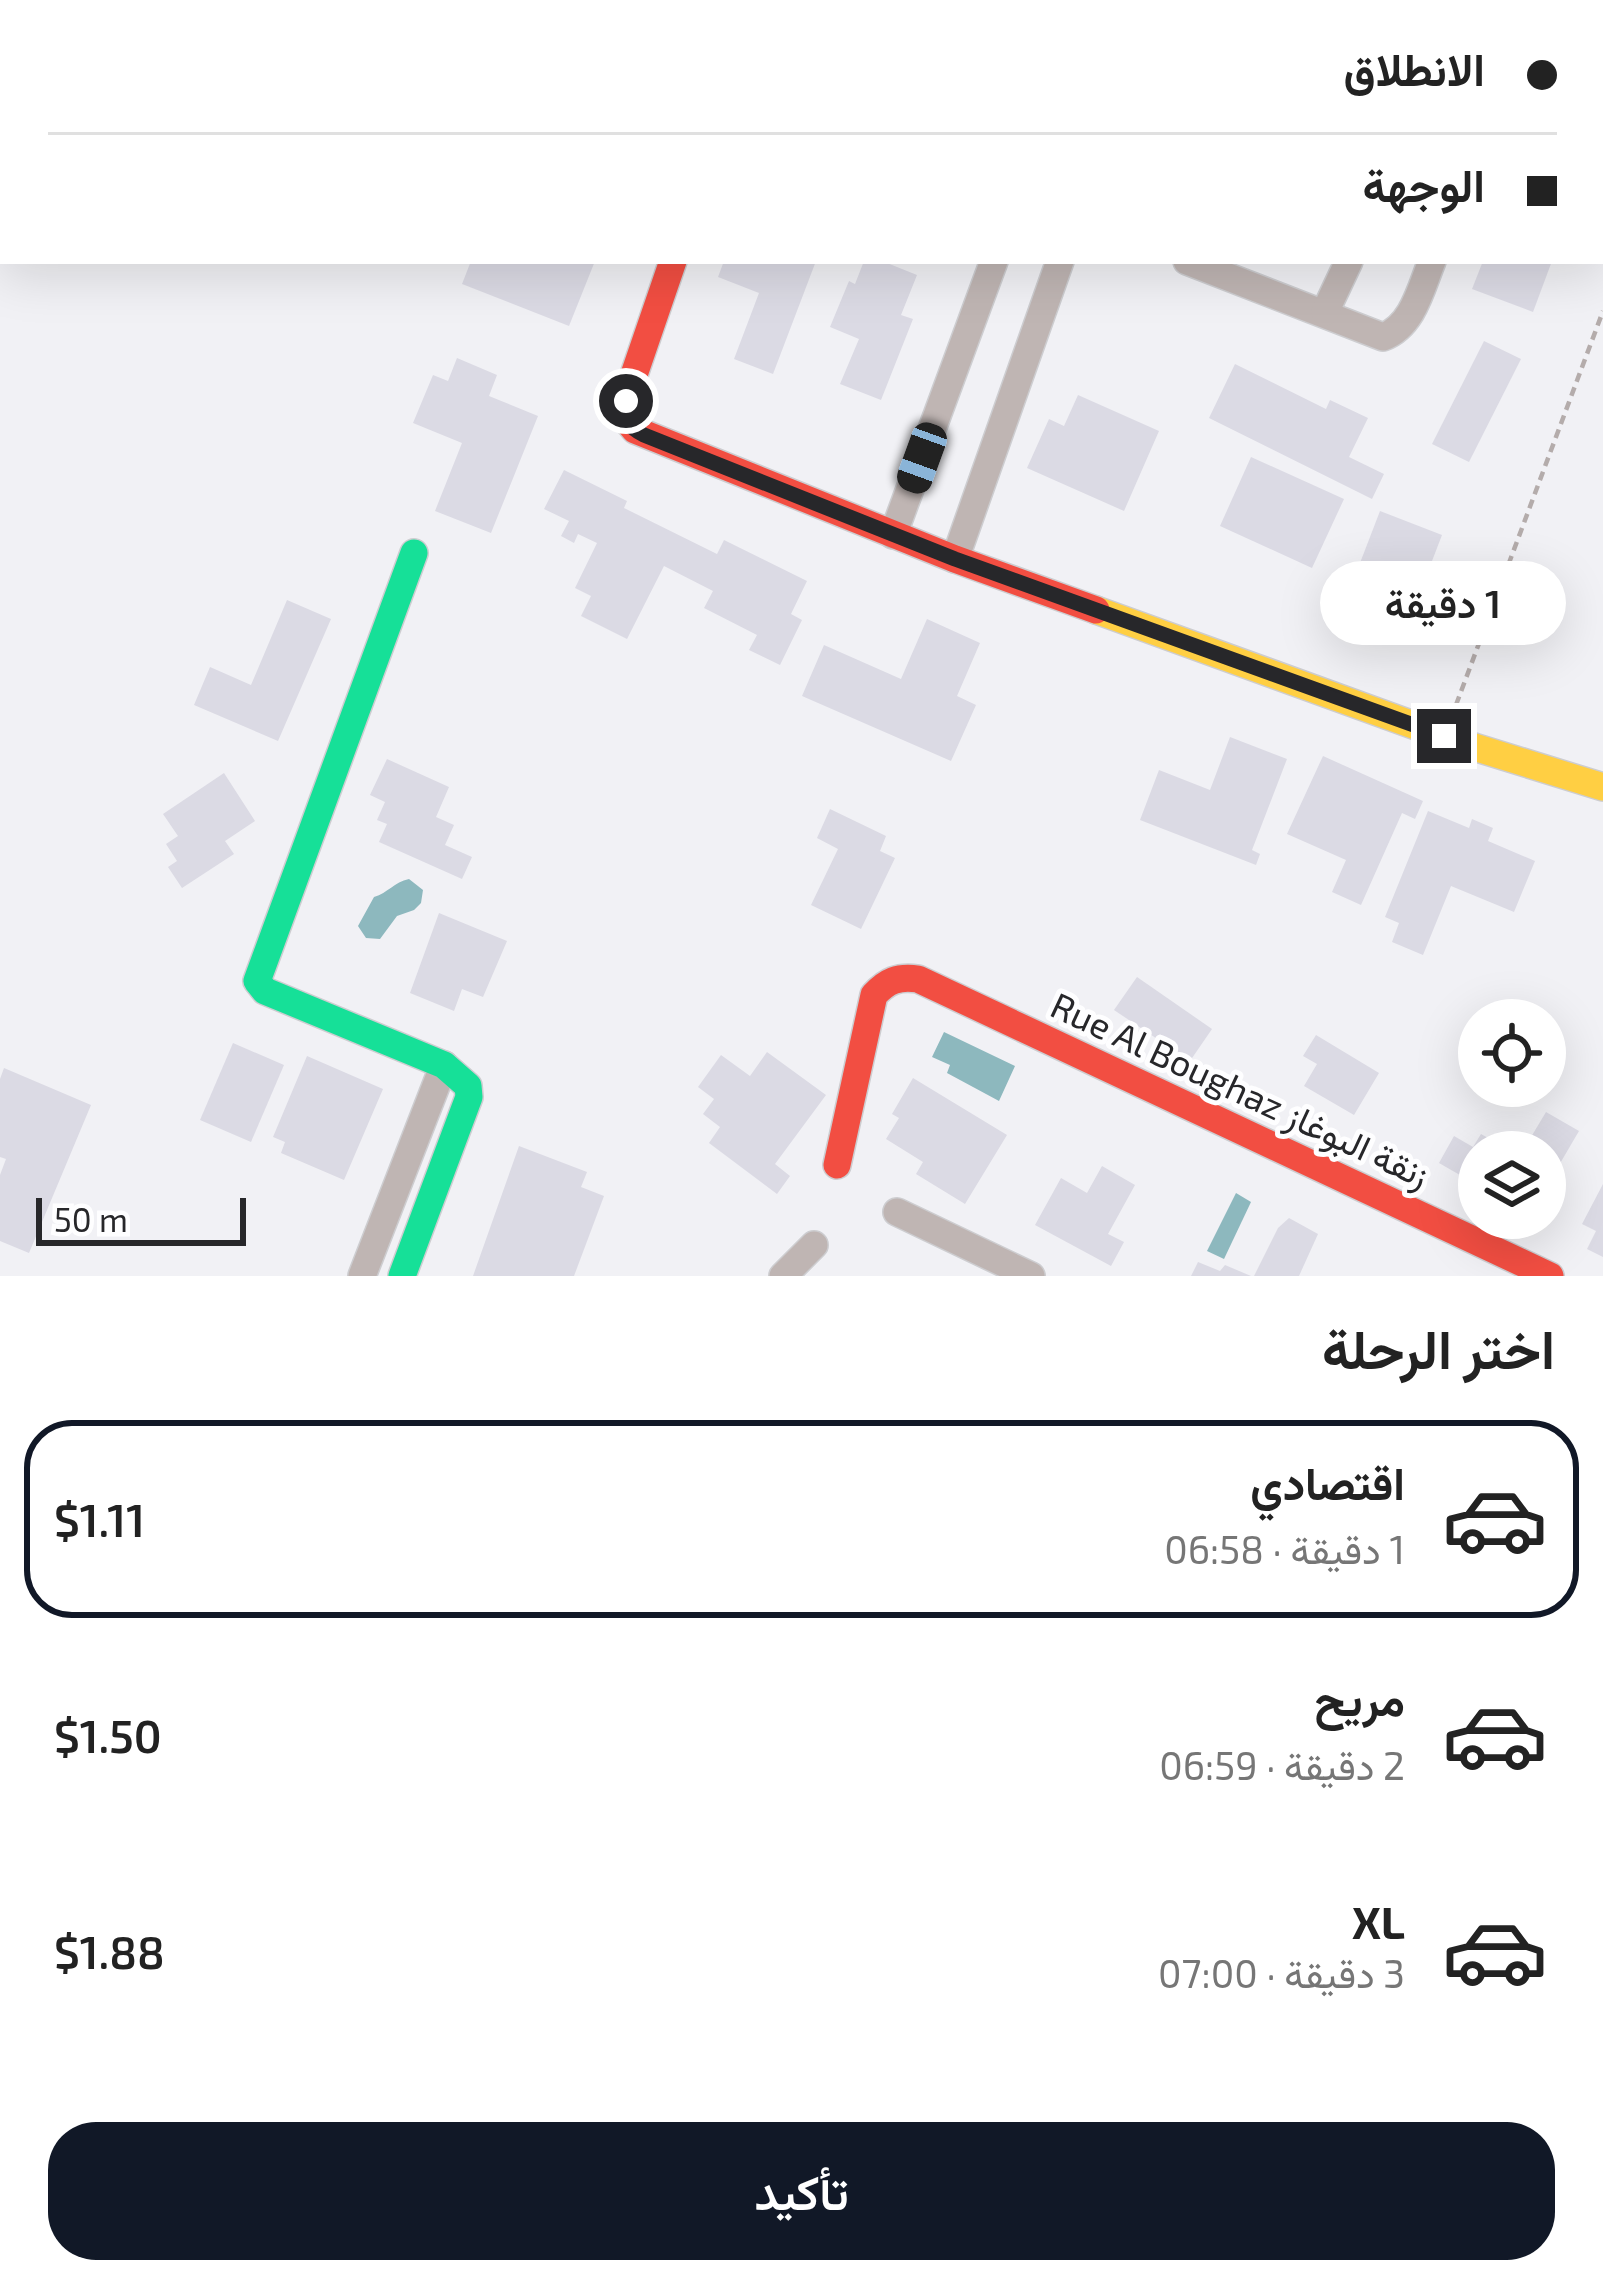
<!DOCTYPE html>
<html lang="ar">
<head>
<meta charset="utf-8">
<style>
  body { margin:0; font-family:"Exo 2",Vazirmatn,sans-serif; background:#f2f2f2; color:#222; direction:rtl; height:100vh; display:flex; flex-direction:column; font-size:45px; white-space:nowrap }
  * { box-sizing:border-box; margin:0 }
  p { font-size:39px; color:#767676 }
  .icon { flex:none; width:66px; height:66px; fill:none; stroke:currentColor; stroke-width:2; stroke-linecap:round; stroke-linejoin:round }
  .map { position:relative; height:1276px; overflow:hidden; direction:ltr }
  .side { display:flex; flex-direction:column; background:#fff; flex:1 }
  .side>* { flex:none }
  .top-card { position:absolute; left:0px; top:0px; width:1605px; height:264px; box-shadow:0 12px 48px #0002; direction:rtl; display:grid; align-content:center; height:264px; padding:0 48px; background:#fff }
  .tools { position:absolute; left:1458px; top:999px; display:grid; gap:24px }
  .tools a { display:grid; place-items:center; width:108px; height:108px; border-radius:50%; background:#fff; box-shadow:0 12px 48px #0002; font-size:60px }
  .scale { position:absolute; left:36px; bottom:30px; width:210px; box-sizing:border-box; padding-left:12px; border:6px solid #27272a; border-top:0; font-size:33px; line-height:42px; white-space:nowrap; color:#27272a; -webkit-text-stroke:9px #fefeff; paint-order:stroke }
  .end { position:absolute; width:54px; height:54px; margin:-27px; border:15px solid #27272a; background:#fff; box-shadow:0 0 0 6px #fff }
  .from { border-radius:50% }
  .bubble { position:absolute; height:84px; border-radius:42px; background:#fff; box-shadow:0 12px 48px #0002; font-size:39px; font-weight:600; line-height:84px; text-align:center; direction:rtl }
  .car { position:absolute; width:36px; height:72px; margin:-36px -18px; border-radius:15px; box-shadow:0 0 9px 3px #0007; background:linear-gradient(#222 24%,#8ab4d8 0 40%,#222 0 76%,#8ab4d8 0 86%,#222 0) }
  .top-card b { display:flex; align-items:center; gap:42px; height:114px; font-size:45px }
  .top-card b+b { border-top:3px solid #e0e0e0 }
  .top-card i { width:30px; height:30px; background:#222 }
  ul { padding:0; list-style:none }
  li { display:flex; align-items:center; gap:36px; height:198px; margin:0 24px 18px; padding:0 24px; border:6px solid transparent; border-radius:48px }
  li div { flex:1 }
  li b { display:block; font-size:45px }
  li em { font-style:normal; font-weight:600 }
  li.selected { border-color:#111827 }
  li>.icon { width:108px; height:108px; stroke-width:1.5 }
  h2 { padding:0 48px; font-size:54px; line-height:144px }
  .button { display:flex; gap:24px; margin-top:auto; padding:24px 48px }
  .button a { flex:1; height:138px; border-radius:48px; background:#111827; color:#fff; font-size:48px; font-weight:600; line-height:138px; text-align:center }
  .map>svg:first-child { display:block }
</style>
</head>
<body>
<div class="map">
<svg width="1603" height="1276" viewBox="0 0 1603 1276">
  <rect width="100%" height="100%" fill="#f1f1f5"/>
  <g fill="#8db8be">
    <path d="M409,879L423,890L421,903L414,910L397,916L380,939L366,938L358,926L374,897C388,893 394,882 409,879Z"/>
    <path d="M944,1032L1015,1066L999,1101L947,1073L950,1065L932,1057Z"/>
    <path d="M1236,1193L1251,1202L1224,1259L1207,1251Z"/>
  </g>
  <g fill="#dbdae4">
    <path d="M471,261H595L569,326L462,284Z"/>
    <path d="M724,261H816L773,374L734,359L759,293L718,277Z"/>
    <path d="M864,261H882L917,275L901,315L913,319L881,400L840,384L859,339L830,327L849,281L855,284Z"/>
    <path d="M1483,261H1552L1533,312L1472,289Z"/>
    <path d="M1484,341L1521,359L1469,462L1432,444Z"/>
    <path d="M457,358L497,375L489,396L538,416L491,533L435,511L462,443L413,423L433,375L448,381Z"/>
    <path d="M1235,364L1326,409L1330,400L1368,418L1349,457L1384,474L1372,499L1209,418Z"/>
    <path d="M1078,395L1159,431L1124,511L1027,468L1049,419L1064,426Z"/>
    <path d="M1251,457L1344,499L1312,568L1220,526Z"/>
    <path d="M564,470L627,501L624,508L717,554L724,540L807,581L791,614L802,620L780,665L749,650L757,635L704,608L713,591L664,566L627,639L581,616L591,596L575,588L597,543L578,534L574,543L561,536L569,521L544,509Z"/>
    <path d="M1380,511L1442,535L1412,613L1350,589Z"/>
    <path d="M287,600L331,619L278,741L194,705L210,667L251,685Z"/>
    <path d="M927,619L980,643L957,696L976,705L951,761L802,696L824,645L901,679Z"/>
    <path d="M1230,737L1287,759L1252,850L1260,854L1256,865L1140,820L1159,770L1210,790Z"/>
    <path d="M1323,756L1423,801L1415,819L1402,813L1361,905L1332,892L1346,860L1287,834Z"/>
    <path d="M387,759L449,787L436,817L454,825L445,845L472,857L462,879L379,842L387,824L377,820L385,802L370,795Z"/>
    <path d="M224,773L255,821L225,841L234,854L182,888L168,867L177,861L166,844L178,836L163,814Z"/>
    <path d="M830,809L886,836L880,851L895,858L861,929L811,905L838,849L817,838Z"/>
    <path d="M1428,811L1469,828L1472,819L1493,828L1488,841L1535,861L1514,912L1451,886L1423,955L1392,942L1399,923L1385,917Z"/>
    <path d="M439,913L507,941L483,997L462,989L454,1011L410,993Z"/>
    <path d="M1137,977L1212,1029L1190,1061L1114,1010Z"/>
    <path d="M1316,1035L1379,1073L1354,1115L1304,1086L1317,1064L1303,1056Z"/>
    <path d="M233,1043L284,1065L251,1142L200,1120Z"/>
    <path d="M767,1052L826,1095L775,1164L790,1176L777,1194L709,1143L720,1127L703,1114L714,1099L698,1087L721,1055L750,1076Z"/>
    <path d="M307,1056L383,1089L344,1180L281,1153L285,1142L273,1137Z"/>
    <path d="M4,1068L91,1105L29,1253L0,1241V1175L6,1159L0,1157V1079Z"/>
    <path d="M913,1078L1007,1135L965,1204L916,1174L923,1162L886,1139L899,1118L892,1114Z"/>
    <path d="M1546,1112L1579,1131L1545,1189V1152H1522Z"/>
    <path d="M1481,1134L1512,1152H1479V1186L1439,1163L1454,1136L1473,1147Z"/>
    <path d="M519,1146L587,1172L581,1187L604,1196L574,1276H473Z"/>
    <path d="M1102,1166L1135,1185L1108,1234L1124,1242L1111,1266L1035,1225L1061,1178L1087,1193Z"/>
    <path d="M1603,1184V1257L1587,1249L1596,1231L1582,1224Z"/>
    <path d="M1289,1218L1318,1234L1299,1276H1254L1278,1228Z"/>
    <path d="M1198,1262L1220,1271L1225,1265L1251,1276H1191Z"/>
  </g>
  <g fill="none" stroke-linecap="round" stroke-linejoin="round">
    <g stroke="#cdcdd0" stroke-width="16">
      <path id="lane" d="M0,133L3,134"/>
    </g>
    <g stroke="#cdcdd0" stroke-width="30">
      <g id="street">
        <path d="M767,3L768,0"/>
        <path d="M1088,3L1090,0"/>
        <path d="M1155,3L1156,0"/>
        <path d="M1461,3V0"/>
        <path d="M1527,3L1528,0"/>
        <path d="M1187,261L1383,337C1413,326 1421,288 1432,261"/>
        <path d="M1325,312L1349,261"/>
        <path d="M893,535L994,261"/>
        <path d="M955,559L1060,261"/>
        <path d="M897,1212L1031,1276"/>
        <path d="M362,1276L444,1065"/>
        <path d="M783,1276L814,1245"/>
      </g>
    </g>
    <g stroke="#cdcdd0" stroke-width="30">
      <path id="fast" d="M402,1276L469,1097L468,1086L444,1065L265,991L257,981L414,553"/>
    </g>
    <g stroke="#cdcdd0" stroke-width="30">
      <path id="slow" d="M1096,610L1474,747L1603,787"/>
    </g>
    <g stroke="#cdcdd0" stroke-width="30">
      <g id="jam">
        <path d="M673,261L625,401V418L635,430L955,559L1096,610"/>
        <path d="M837,1165L874,995C887,981 898,976 918,979L1550,1276"/>
      </g>
    </g>
    <path stroke="#b4acab" stroke-width="4.5" stroke-dasharray="9 6" stroke-linecap="butt" d="M1456,705L1603,311"/>
    <use href="#lane" stroke="#bfb5b3" stroke-width="14"/>
    <use href="#street" stroke="#bfb5b3" stroke-width="27"/>
    <use href="#fast" stroke="#16e098" stroke-width="27"/>
    <use href="#slow" stroke="#ffcf43" stroke-width="27"/>
    <use href="#jam" stroke="#f24e42" stroke-width="27"/>
  </g>
  <g fill="none" stroke-linecap="round" stroke-linejoin="round">
    <path stroke="#27272a" stroke-width="15" d="M626,401C622,419 628,427 644,435L955,559L1444,736"/>
  </g>
  <g text-anchor="middle" stroke-width="10" stroke-linejoin="round" paint-order="stroke">
    <g font-size="36" fill="#27272a" stroke="#fefeff">
      <text transform="translate(1240 1090) rotate(25)" y="13">Rue Al Boughaz زنقة البوغاز</text>
    </g>
  </g>
</svg>
<div class="tools">
<a><svg class="icon" aria-label="locate" viewBox="0 0 24 24"><circle cx="12" cy="12" r="6"/><path d="M12 2v4M12 18v4M2 12h4M18 12h4"/></svg></a>
<a><svg class="icon" aria-label="layers" viewBox="0 0 24 24"><path d="M12 4l9 5-9 5-9-5zM3 14l9 5 9-5"/></svg></a>
</div>
<div class="scale">50 m</div>
<i class="end from" style="left:626px;top:401px"></i>
<i class="end" style="left:1444px;top:736px"></i>
<div class="bubble" style="left:1320px;top:561px;width:246px">1 دقيقة</div>
<i class="car" style="left:922px;top:458px;rotate:200deg"></i>
<div class="top-card">
<b><i class="from"></i>الانطلاق</b>
<b><i></i>الوجهة</b>
</div>
</div>
<section class="side">
<h2>اختر الرحلة</h2>
<ul>
<li class="selected"><svg class="icon" aria-label="car" viewBox="0 0 24 24"><path d="M5 17H2v-5l4-1 3-4h7l3 4 3 1v5h-3M9 17h6M6 11h13"/><circle cx="7" cy="17" r="2"/><circle cx="17" cy="17" r="2"/></svg><div><b>اقتصادي</b><p>1 دقيقة · 06:58</p></div><em>$1.11</em></li>
<li><svg class="icon" aria-label="car" viewBox="0 0 24 24"><path d="M5 17H2v-5l4-1 3-4h7l3 4 3 1v5h-3M9 17h6M6 11h13"/><circle cx="7" cy="17" r="2"/><circle cx="17" cy="17" r="2"/></svg><div><b>مريح</b><p>2 دقيقة · 06:59</p></div><em>$1.50</em></li>
<li><svg class="icon" aria-label="car" viewBox="0 0 24 24"><path d="M5 17H2v-5l4-1 3-4h7l3 4 3 1v5h-3M9 17h6M6 11h13"/><circle cx="7" cy="17" r="2"/><circle cx="17" cy="17" r="2"/></svg><div><b>XL</b><p>3 دقيقة · 07:00</p></div><em>$1.88</em></li>
</ul>
<div class="button"><a>تأكيد</a></div>
</section>
</body>
</html>
